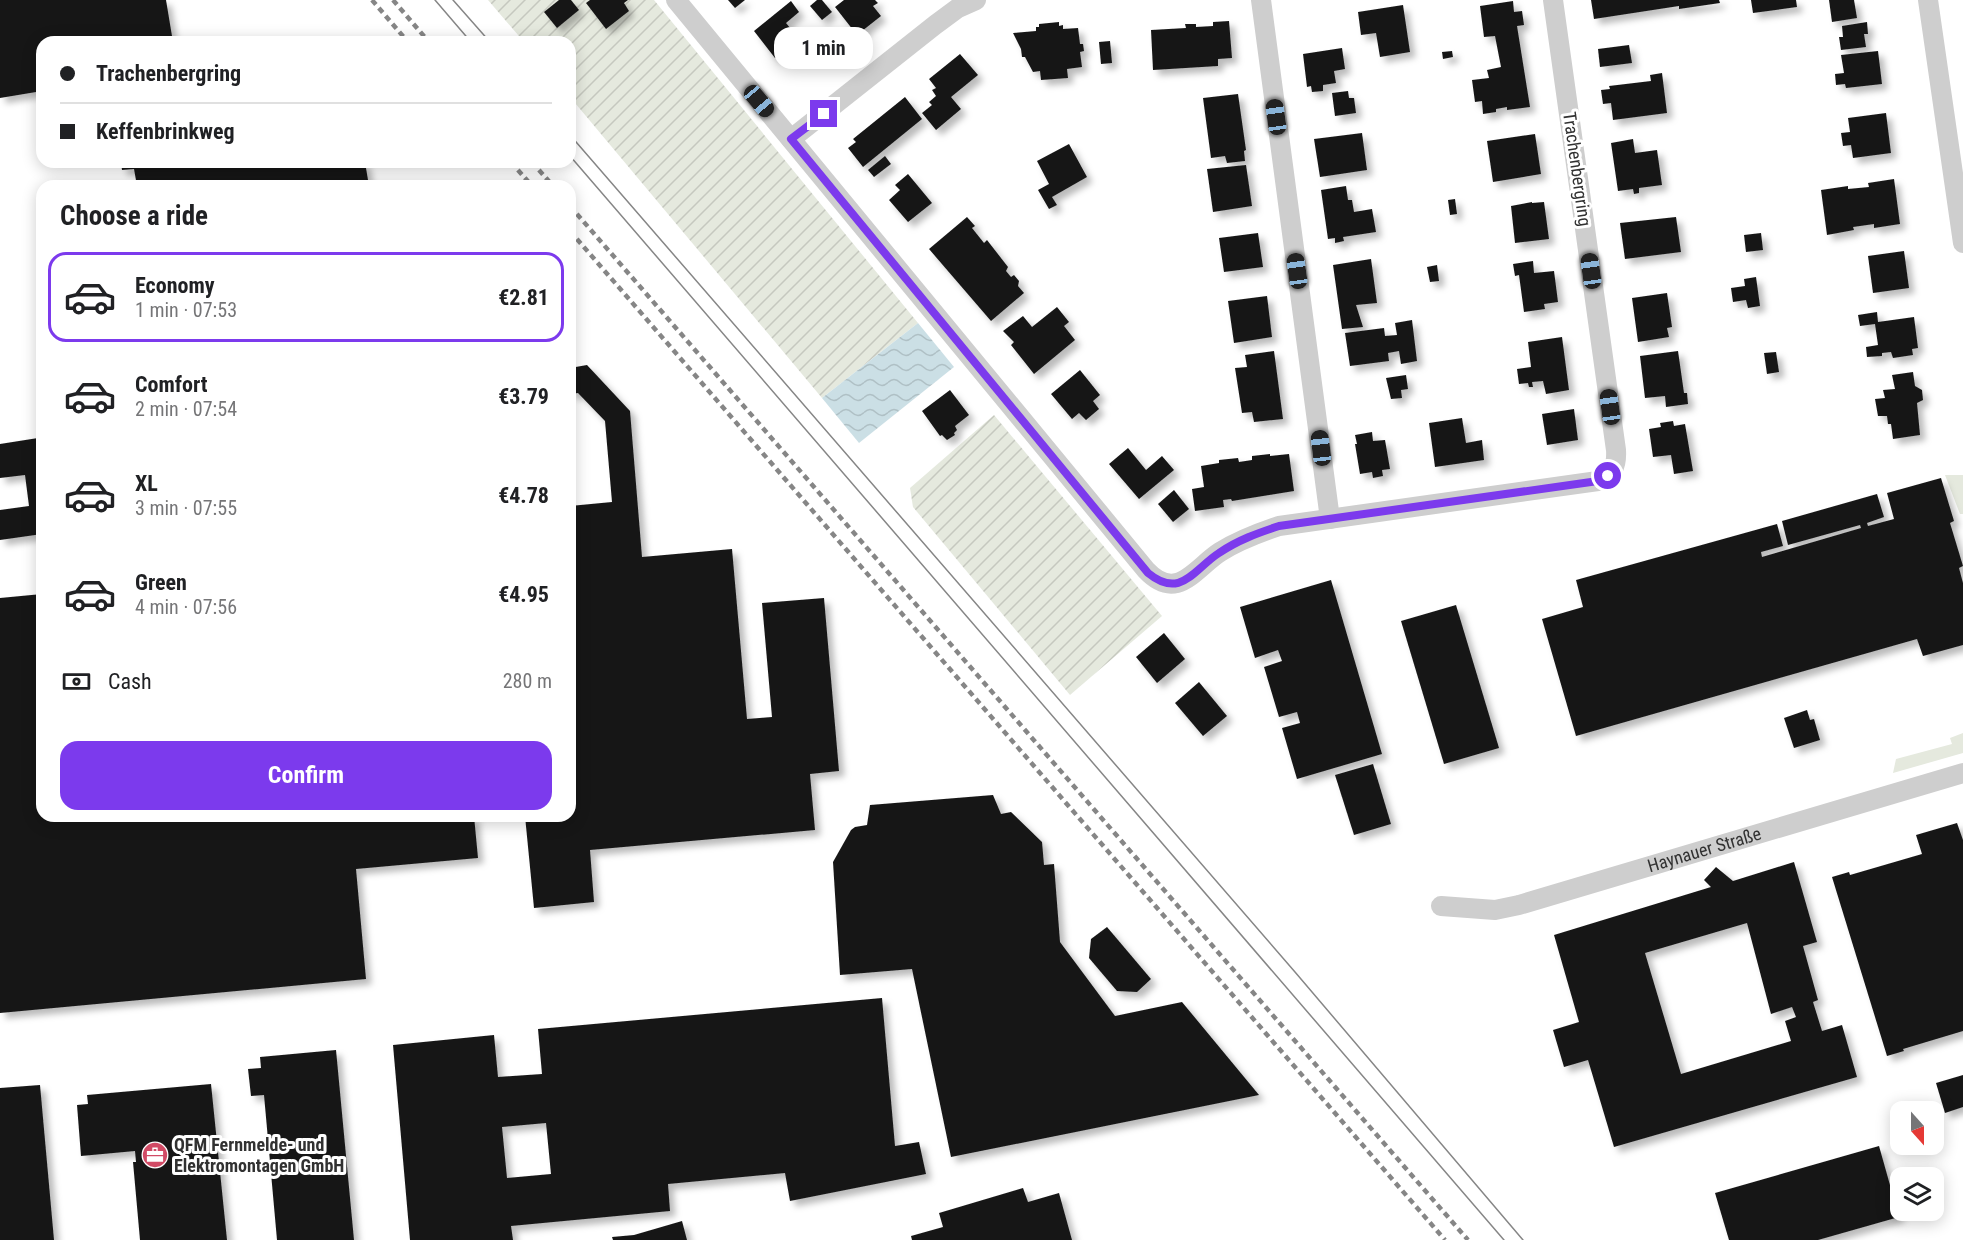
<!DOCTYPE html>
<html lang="en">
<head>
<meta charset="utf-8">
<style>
  body { margin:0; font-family:"Roboto Condensed",sans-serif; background:#f2f2f2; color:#202124; height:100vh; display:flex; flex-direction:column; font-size:22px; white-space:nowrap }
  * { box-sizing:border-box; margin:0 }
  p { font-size:20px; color:#757577 }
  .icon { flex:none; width:33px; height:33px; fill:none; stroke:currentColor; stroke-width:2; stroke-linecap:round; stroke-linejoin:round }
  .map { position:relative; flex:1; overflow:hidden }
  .side { position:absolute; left:36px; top:180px; width:540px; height:642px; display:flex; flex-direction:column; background:#fff; border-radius:18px; box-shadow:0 3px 15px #0003 }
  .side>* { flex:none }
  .top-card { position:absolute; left:36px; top:36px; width:540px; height:132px; border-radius:18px; box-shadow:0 3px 15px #0003; display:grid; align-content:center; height:132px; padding:0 24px; background:#fff }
  .needle { width:39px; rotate:159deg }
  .buttons { position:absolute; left:1890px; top:1101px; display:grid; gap:12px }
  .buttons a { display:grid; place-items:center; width:54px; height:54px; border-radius:12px; background:#fff; box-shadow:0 3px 15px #0003; font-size:30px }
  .end { position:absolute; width:27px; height:27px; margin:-14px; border:8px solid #7c3aed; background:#fff; box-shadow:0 0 0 3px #fff }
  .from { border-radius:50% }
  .bubble { position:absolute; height:42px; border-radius:18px; background:#fff; box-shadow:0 3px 15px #0003; font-size:20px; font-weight:700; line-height:42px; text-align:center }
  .car { position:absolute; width:18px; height:36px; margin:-18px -9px; border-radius:8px; box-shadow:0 0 4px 2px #0007; background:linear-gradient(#222 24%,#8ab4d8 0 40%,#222 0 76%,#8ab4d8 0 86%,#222 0) }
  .top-card b { display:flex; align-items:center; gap:21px; height:57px; font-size:22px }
  .top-card b+b { border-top:2px solid #e0e0e0 }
  .top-card i { width:15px; height:15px; background:#202124 }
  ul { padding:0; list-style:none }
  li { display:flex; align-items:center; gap:18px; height:90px; margin:0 12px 9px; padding:0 12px; border:3px solid transparent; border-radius:18px }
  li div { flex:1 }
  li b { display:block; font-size:22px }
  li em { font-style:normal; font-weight:700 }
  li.on { border-color:#7c3aed }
  li>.icon { width:54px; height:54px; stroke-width:1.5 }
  h2 { padding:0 24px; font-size:27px; line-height:72px }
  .pay { display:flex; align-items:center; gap:15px; height:66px; padding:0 24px; font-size:22px }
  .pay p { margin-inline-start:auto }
  .action { display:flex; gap:12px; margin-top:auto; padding:12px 24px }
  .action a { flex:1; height:69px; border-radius:18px; background:#7c3aed; color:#fff; font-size:24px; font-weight:700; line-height:69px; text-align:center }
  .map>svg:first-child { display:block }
</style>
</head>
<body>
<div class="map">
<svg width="1963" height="1240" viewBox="0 0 1963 1240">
  <defs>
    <pattern id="garden-furrows" width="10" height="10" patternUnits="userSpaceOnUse" patternTransform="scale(1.5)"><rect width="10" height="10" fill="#e5e9de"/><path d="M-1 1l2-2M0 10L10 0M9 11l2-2" fill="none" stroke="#c5c8bf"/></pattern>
    <pattern id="water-waves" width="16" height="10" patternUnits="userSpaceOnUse" patternTransform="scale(1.5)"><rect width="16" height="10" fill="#cbdfe5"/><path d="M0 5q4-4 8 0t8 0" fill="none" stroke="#afc0c5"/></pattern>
    <filter id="shadow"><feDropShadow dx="5.5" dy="5.5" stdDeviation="3" flood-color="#0004"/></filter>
  </defs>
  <rect width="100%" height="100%" fill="#fff"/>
  <g fill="#e5e9de">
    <path d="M1945,475H1963V514H1960Z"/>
    <path d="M1963,733V753L1893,773L1896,759L1952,744L1950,738Z"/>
  </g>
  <g fill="url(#garden-furrows)">
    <path d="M488,0H654L918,323L822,398L570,97V42H524Z"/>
    <path d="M994,415L1162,616L1070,695L913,507L910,488Z"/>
  </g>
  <path fill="url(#water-waves)" d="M918,323L954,367L859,443L822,398Z"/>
  <g fill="#181818" fill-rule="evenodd" filter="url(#shadow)">
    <path d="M0,0H166L173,42H42V91L0,98Z"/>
    <path d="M559,0H571L579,10L557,28L544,12Z"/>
    <path d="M590,0H628L624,3L629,11L606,29L586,3Z"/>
    <path d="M728,0H745L735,8Z"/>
    <path d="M817,0H822L832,12L822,20L810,6Z"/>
    <path d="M844,0H875L878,3L873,6L881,16L857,35L835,7Z"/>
    <path d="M1591,0H1719L1720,3L1679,9V6L1594,19Z"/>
    <path d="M1751,0H1796L1797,7L1753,13Z"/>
    <path d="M1829,0H1854L1857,18L1832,22Z"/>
    <path d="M791,1L799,12L786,23L795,34L788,40L792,44L775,58L754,31Z"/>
    <path d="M1513,1L1514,12L1522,11L1524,25L1517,26L1530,107L1507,110V107L1496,109V112L1483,114L1482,101L1475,102L1472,80L1489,78L1487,70L1501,67L1495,36L1484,37L1480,6Z"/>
    <path d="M1403,5L1410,52L1380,57L1376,33L1361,35L1358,12Z"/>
    <path d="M1229,21L1232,58L1218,59V66L1153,70L1151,30L1186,28L1185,24H1196V27L1213,26V22Z"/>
    <path d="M1059,22V26L1063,25V29L1078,28L1080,44H1083L1084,51L1080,52L1082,67L1067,69L1068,78L1041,80L1040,71L1033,72L1025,57H1022L1021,49L1013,33L1036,31V27H1039V24Z"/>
    <path d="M1867,22L1868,34H1864L1866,47L1841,50L1839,37H1843L1842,26Z"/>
    <path d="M1110,41L1112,63L1101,64L1099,42Z"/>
    <path d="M1629,45L1632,63L1600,67L1598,49Z"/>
    <path d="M1342,48L1345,69L1334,71L1336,83L1323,85V91L1312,92L1311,86L1307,87L1303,54Z"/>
    <path d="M1452,51L1453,57L1443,59L1442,52Z"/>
    <path d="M1878,51L1882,84L1846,88L1845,84L1836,85L1835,74L1844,73L1841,55Z"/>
    <path d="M960,54L978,75L951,97L961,109L936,130L922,113L932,105L929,102L936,96L932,90L936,88L929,79Z"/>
    <path d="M1662,73L1667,113L1613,120L1611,103L1603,104L1601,90L1610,89L1609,86L1651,81L1650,75Z"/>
    <path d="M1348,91L1349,98H1354L1356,113L1335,116L1332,93Z"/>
    <path d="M1238,94L1246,150L1244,151L1245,161L1227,163L1225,156L1211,158L1203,98Z"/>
    <path d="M905,97L922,119L863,167L848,148L856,142L853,139Z"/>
    <path d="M1886,113L1891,153L1853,158L1851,145L1843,146L1841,133L1850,132L1848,118Z"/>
    <path d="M1362,133L1367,170L1320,177L1314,139Z"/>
    <path d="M1535,134L1541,174L1493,182L1487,141Z"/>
    <path d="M1633,139L1635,153L1657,150L1662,185L1639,188V193L1634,194L1633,189L1618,191L1611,143Z"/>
    <path d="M1069,144L1087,177L1052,197L1057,205L1049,209L1038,190L1049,184L1037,161Z"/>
    <path d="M885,156L891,164L874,177L868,170Z"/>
    <path d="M121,162H365L369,186H137L134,169L122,170Z"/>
    <path d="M1246,165L1252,206L1213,212L1207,169Z"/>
    <path d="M908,174L932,203L908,222L889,200L900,190L895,185Z"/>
    <path d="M1894,179L1900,224L1874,228V224L1853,227L1854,230L1827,235L1821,190L1848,186V189L1869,187L1868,183Z"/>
    <path d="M1346,186L1348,200H1352L1354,212L1372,209L1376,232L1343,237L1344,241L1335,243V238L1328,239L1321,190Z"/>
    <path d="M1455,199L1457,214L1450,215L1448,200Z"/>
    <path d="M1532,202V203L1544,202L1549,239L1515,243L1511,206Z"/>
    <path d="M967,217L975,226L972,228L984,243L987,240L1008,267L1006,271L1011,277L1014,275L1019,281L1018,286L1024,293L991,321L929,249Z"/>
    <path d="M1676,217L1681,252L1625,259L1620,223Z"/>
    <path d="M1258,233L1263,267L1224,272L1219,238Z"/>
    <path d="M1761,233L1763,250L1746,252L1744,235Z"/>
    <path d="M1904,251L1909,288L1873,293L1868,256Z"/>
    <path d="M1371,259L1377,303L1356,305L1363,327L1342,329L1333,265Z"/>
    <path d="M1533,261L1534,273L1554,271L1558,302L1544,304L1545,309L1524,312L1519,275L1515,276L1513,264Z"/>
    <path d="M1437,265L1439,281L1430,282L1427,267Z"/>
    <path d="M1756,277L1760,306L1748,308L1746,300L1733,302L1731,288L1745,286L1744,279Z"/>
    <path d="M1667,293L1672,327L1667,328L1669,337L1638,342L1632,298Z"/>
    <path d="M1267,296L1272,337L1234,343L1228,301Z"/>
    <path d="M1057,307L1069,322L1064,326L1075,340L1034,374L1011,345L1014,342L1003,331L1023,316L1032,327Z"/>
    <path d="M1877,312L1878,322L1914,317L1918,348L1912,349L1913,355L1893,358L1891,352L1882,353V356L1867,357L1866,347L1878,345L1875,324L1860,326L1858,315Z"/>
    <path d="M1412,320L1417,361L1401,364L1399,351L1388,353L1389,361L1350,366L1345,333L1384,328L1385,336L1397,335L1395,323Z"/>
    <path d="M1562,337L1569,390L1546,394L1543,381L1532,382L1533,387H1529L1528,383L1519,384L1517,369L1531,367L1528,342Z"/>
    <path d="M1274,351L1283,419L1254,422L1252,412L1242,413L1235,368L1247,367L1245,355Z"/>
    <path d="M1678,351L1684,393H1687L1688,404L1666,407L1665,396L1645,398L1640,356Z"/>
    <path d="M1776,352L1779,372L1767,374L1764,353Z"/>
    <path d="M587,365L630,411L642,557L732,549L747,719L772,717L762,603L824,598L839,771L810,774L815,830L590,850L594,902L534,908L525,816H570V506L612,502L605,421L578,393L570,394V368Z"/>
    <path d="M1080,370L1100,395L1093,401L1099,409L1086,420L1079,413L1072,419L1051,394Z"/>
    <path d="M1913,372L1915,386L1922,390L1923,400L1917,403L1920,435L1893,439L1891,424H1888L1887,416H1878L1875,399L1885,398L1883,390L1895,389L1892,375Z"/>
    <path d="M1406,375L1408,389L1401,390L1402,398L1391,399L1386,378Z"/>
    <path d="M950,390L969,415L955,426L957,430L954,433L955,435L947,440L942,435L940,436L922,411Z"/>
    <path d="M1574,409L1578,440L1547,445L1542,414Z"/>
    <path d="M1462,418L1466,443L1482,440L1484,460L1435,467L1429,423Z"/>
    <path d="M1673,421L1674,426L1685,424L1693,471L1674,474L1671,455L1653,457L1649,429L1661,427L1660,423Z"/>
    <path d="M1372,432L1373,441L1385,440L1390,469L1382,470L1383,476L1373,478L1372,472L1360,474L1355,444H1357L1355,435Z"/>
    <path d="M38,438L42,465V534L0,540V510L29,506L25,475L0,478V444Z"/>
    <path d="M1128,448L1146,470L1162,456L1174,470L1139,499L1109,464Z"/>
    <path d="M1270,454V456L1289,454L1294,491L1232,501L1231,499L1223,500L1224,507L1195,511L1192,489L1204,487L1201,466L1219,463V460L1238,458L1239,462L1252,460V456Z"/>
    <path d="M1941,478L1954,521L1950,523L1963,566L1959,568L1963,583V645L1923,656L1917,639L1576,736L1542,619L1583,607L1576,580L1777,524L1783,546L1761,552L1762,557L1861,528L1860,525L1788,545L1782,521L1877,494L1884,517L1867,523L1868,526L1894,519L1887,493Z"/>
    <path d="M1174,490L1189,509L1173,522L1158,504Z"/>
    <path d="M1331,580L1382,754L1297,779L1282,728L1300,723L1297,712L1279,717L1264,667L1282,661L1278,650L1255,658L1240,607Z"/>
    <path d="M42,594V816H474L478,858L356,869L366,979L0,1013V598Z"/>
    <path d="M1456,605L1499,748L1444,764L1401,621Z"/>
    <path d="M1164,633L1185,659L1157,683L1136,657Z"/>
    <path d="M1199,682L1227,716L1203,736L1175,703Z"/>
    <path d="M1807,710L1810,720L1814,719L1820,740L1794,748L1784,718Z"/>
    <path d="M1373,764L1391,824L1354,835L1335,775Z"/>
    <path d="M993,795L1001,814L1011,812L1042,842L1044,865L1054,864L1060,942L1115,1016L1182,1002L1259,1095L951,1157L912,969L840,975L833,862L851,830L855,827L867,825L870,805Z"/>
    <path d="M1957,823L1963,840V1031L1903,1049L1904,1051L1887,1056L1832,877L1849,872L1850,875L1922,854L1916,835Z"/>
    <path d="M1794,862L1817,942L1803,946L1818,1000L1813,1002L1822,1031L1842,1025L1857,1077L1614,1147L1588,1060L1564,1067L1553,1030L1579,1022L1554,935L1711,887L1704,880L1716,867L1733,881ZM1747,923L1771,1014L1792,1007L1796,1017L1785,1021L1791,1041L1681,1074L1645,953Z"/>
    <path d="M1107,927L1151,979L1137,992L1117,991L1089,958L1091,939Z"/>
    <path d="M882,998L895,1146L919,1142L926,1174L790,1201L785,1173L668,1184L670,1211L511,1226L513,1240H410L393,1045L494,1035L498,1077L542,1074L538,1029ZM546,1123L551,1174L507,1178L502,1127Z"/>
    <path d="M336,1050L354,1240H277L264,1095L251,1096L248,1069L261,1068L260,1057Z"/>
    <path d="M1963,1075V1107L1945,1113L1936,1083Z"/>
    <path d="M211,1084L227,1240H140L133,1162H136L135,1151L81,1156L77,1105L88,1104L87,1095Z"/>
    <path d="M40,1085L54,1240H0V1088Z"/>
    <path d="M1879,1146L1899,1217L1818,1240H1729L1715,1193Z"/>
    <path d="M1023,1188L1028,1202L1059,1193L1072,1240H912L911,1236L943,1227L939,1213Z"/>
    <path d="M682,1221L687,1240H613L612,1237L634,1235Z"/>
  </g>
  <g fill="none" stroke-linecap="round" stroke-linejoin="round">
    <g stroke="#cecece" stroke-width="20">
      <path d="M676,0L1146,570C1177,603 1195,568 1220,552C1239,540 1258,533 1279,526L1598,481C1613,474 1617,466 1616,450L1553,0"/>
      <path d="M1261,0L1330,519"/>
      <path d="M1928,0L1963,243"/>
      <path d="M791,139L935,25L958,8L976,0"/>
      <path id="s1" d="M1441,906L1495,910L1519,905L1963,773"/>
    </g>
    <g stroke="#868686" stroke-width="1.5">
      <path d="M435,0L471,42"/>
      <path d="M453,0L490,42"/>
      <path d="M570,135L1295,972L1523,1240"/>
      <path d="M570,156L1504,1240"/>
    </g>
    <g stroke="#868686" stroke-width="4.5" stroke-dasharray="6 4.5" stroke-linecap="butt">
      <path d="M372,0L408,42"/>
      <path d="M393,0L429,42"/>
      <path d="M511,162L532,186"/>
      <path d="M532,162L553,186"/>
      <path d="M570,206L1468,1240"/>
      <path d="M570,231L1445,1240"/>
    </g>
  </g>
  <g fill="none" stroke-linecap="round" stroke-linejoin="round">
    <path stroke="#7c3aed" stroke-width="8" d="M824,114L791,139L1148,573C1181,600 1194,569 1219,553C1238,540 1258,533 1279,526L1598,481L1608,476"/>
  </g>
  <defs>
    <g id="office-disc" transform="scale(1.35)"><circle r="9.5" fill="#d14a65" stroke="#fff"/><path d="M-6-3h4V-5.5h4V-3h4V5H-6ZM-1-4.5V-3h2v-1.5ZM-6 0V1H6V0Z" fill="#fff"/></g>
  </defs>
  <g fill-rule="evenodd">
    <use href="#office-disc" x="155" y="1155"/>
  </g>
  <g text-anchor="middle" stroke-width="6" stroke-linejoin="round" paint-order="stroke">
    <g font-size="18" fill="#313131" stroke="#fff">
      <text transform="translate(1577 169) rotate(82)" y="6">Trachenbergring</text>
      <text dy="6" stroke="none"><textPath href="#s1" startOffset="272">Haynauer Straße</textPath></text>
    </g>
    <g font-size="18" font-weight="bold" fill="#313131" stroke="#fff" text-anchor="start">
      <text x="174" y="1151">QFM Fernmelde- und<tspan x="174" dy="21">Elektromontagen GmbH</tspan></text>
    </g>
  </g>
</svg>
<div class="buttons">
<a><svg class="needle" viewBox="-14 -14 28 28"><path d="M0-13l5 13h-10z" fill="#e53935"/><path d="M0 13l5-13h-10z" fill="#757577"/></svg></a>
<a><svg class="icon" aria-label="layers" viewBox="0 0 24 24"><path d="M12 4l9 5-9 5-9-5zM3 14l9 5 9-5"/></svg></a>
</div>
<i class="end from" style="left:1608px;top:476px"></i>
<i class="end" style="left:824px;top:114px"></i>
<div class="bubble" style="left:774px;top:27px;width:99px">1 min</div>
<i class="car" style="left:759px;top:101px;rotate:140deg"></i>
<i class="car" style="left:1276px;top:117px;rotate:352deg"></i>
<i class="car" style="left:1297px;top:271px;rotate:352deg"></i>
<i class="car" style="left:1591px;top:271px;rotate:352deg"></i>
<i class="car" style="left:1610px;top:407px;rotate:352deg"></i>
<i class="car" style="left:1321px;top:448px;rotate:353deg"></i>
<div class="top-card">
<b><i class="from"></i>Trachenbergring</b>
<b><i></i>Keffenbrinkweg</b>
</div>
<section class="side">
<h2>Choose a ride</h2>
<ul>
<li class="on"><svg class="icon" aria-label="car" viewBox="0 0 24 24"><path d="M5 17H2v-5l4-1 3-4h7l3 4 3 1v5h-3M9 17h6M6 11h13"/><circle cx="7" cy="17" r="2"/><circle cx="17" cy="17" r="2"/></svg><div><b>Economy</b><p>1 min · 07:53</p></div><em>€2.81</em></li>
<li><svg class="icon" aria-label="car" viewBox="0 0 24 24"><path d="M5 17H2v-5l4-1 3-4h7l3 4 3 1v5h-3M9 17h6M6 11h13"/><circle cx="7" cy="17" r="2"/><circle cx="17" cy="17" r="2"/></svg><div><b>Comfort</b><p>2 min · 07:54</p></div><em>€3.79</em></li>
<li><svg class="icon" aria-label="car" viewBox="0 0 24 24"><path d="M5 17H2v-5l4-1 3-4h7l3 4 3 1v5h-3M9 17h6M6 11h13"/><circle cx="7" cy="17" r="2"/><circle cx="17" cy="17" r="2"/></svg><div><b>XL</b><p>3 min · 07:55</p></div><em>€4.78</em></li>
<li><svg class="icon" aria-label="car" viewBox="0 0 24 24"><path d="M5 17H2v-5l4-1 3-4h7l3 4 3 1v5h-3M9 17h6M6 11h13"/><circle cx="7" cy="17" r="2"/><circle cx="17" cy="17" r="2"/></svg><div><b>Green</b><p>4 min · 07:56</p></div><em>€4.95</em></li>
</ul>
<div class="pay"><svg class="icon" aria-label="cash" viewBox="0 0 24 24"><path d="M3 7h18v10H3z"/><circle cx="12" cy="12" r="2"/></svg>Cash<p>280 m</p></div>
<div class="action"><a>Confirm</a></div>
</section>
</div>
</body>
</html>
